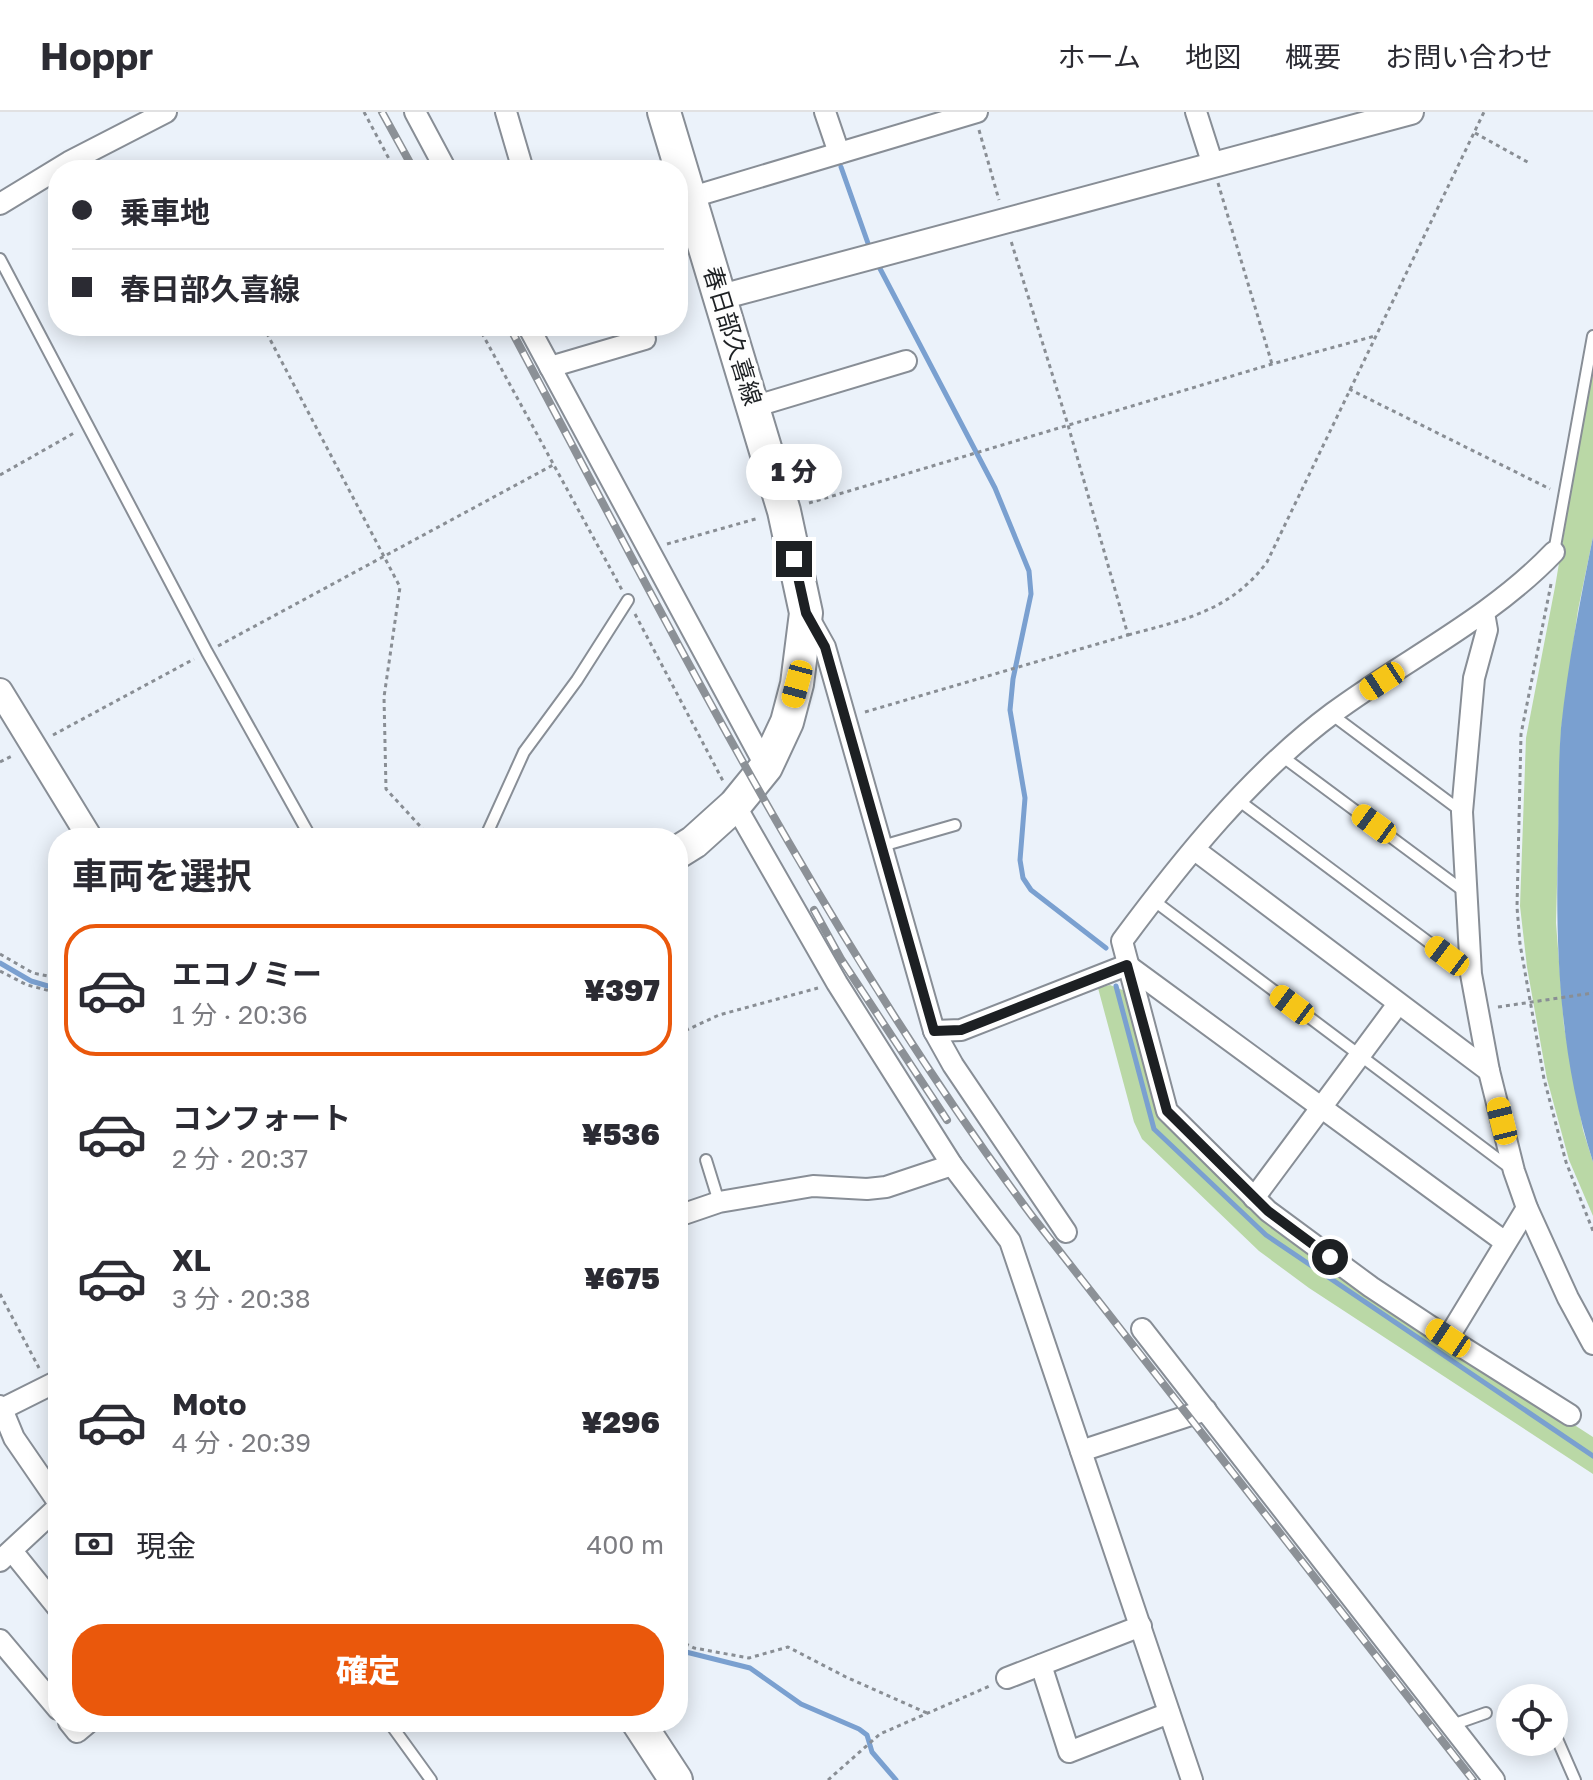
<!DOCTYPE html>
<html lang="ja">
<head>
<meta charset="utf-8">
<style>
  body { margin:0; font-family:"Golos Text","Noto Sans JP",sans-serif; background:#f7f7f7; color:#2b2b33; height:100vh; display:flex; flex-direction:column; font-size:30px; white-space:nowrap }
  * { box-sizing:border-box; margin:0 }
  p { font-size:26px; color:#7c7c81 }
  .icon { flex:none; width:44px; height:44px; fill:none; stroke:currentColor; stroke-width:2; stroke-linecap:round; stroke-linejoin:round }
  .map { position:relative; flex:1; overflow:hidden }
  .drawer { position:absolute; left:48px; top:716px; width:640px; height:904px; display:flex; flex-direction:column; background:#fff; border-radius:32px; box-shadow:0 4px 20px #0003 }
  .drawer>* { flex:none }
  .hud { position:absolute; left:48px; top:48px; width:640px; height:176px; border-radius:32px; box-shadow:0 4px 20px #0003; display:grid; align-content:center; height:176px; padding:0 24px; background:#fff }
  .fabs { position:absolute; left:1496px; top:1572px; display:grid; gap:16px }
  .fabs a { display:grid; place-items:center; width:72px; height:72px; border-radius:50%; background:#fff; box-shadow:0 4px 20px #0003; font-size:40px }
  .end { position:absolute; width:36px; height:36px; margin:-18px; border:10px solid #1d2023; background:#fff; box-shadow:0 0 0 4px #fff }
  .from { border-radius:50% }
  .bubble { position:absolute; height:56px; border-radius:28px; background:#fff; box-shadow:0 4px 20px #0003; font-size:26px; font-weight:800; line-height:56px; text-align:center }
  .car { position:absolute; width:24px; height:48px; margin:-24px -12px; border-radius:10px; box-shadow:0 0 6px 2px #0007; background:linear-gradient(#f5c518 24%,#345 0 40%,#f5c518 0 76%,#345 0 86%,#f5c518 0) }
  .hud b { display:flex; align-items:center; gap:28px; height:76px; font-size:30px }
  .hud b+b { border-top:2px solid #e1e1e2 }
  .hud i { width:20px; height:20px; background:#2b2b33 }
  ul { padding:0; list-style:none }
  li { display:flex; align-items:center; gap:24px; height:132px; margin:0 16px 12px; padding:0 8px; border:4px solid transparent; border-radius:32px }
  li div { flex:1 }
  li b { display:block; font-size:30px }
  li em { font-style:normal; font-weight:800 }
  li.current { border-color:#ea580c }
  li>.icon { width:72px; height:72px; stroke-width:1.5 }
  h2 { padding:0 24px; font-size:36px; line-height:96px }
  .pay { display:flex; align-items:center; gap:20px; height:88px; padding:0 24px; font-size:30px }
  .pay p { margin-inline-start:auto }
  .primary-button { display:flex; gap:16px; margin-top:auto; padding:16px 24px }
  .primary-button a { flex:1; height:92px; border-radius:32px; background:#ea580c; color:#fff; font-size:32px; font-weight:800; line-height:92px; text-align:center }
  header { display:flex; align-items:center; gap:48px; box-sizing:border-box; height:112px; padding:0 40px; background:#fff; border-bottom:2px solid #e1e1e2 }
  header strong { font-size:38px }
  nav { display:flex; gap:44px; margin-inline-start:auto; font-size:28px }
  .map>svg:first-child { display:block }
</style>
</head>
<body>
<header>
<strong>Hoppr</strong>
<nav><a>ホーム</a><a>地図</a><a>概要</a><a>お問い合わせ</a></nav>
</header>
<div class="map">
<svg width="1593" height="1668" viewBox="0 0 1593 1668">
  <rect width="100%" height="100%" fill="#ebf2fa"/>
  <g fill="#bad8a6">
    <path d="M1593,249V425L1578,498L1561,618L1556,811L1564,914L1583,1018L1593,1050V1104L1569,1048L1547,967L1527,855L1520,794L1526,626L1555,475Z"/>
    <path d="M1110,873L1130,881L1162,1003L1413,1209L1593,1325V1362L1309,1176L1259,1139L1142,1027L1134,1010L1098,876Z"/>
  </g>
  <path fill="#7aa0d0" d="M1593,425V1050C1560,947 1555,839 1558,732C1559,693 1558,654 1561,616C1568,552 1580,488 1593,425Z"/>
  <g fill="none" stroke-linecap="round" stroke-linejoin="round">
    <g stroke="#7aa0d0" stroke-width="5">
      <path d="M841,55L870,137"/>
      <path d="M876,149L995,376L1029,459L1031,482L1013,567L1010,598L1025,686L1020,748L1023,766L1031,778L1106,836"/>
      <path d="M0,851L31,869L58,877"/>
      <path d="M1116,874L1154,1017L1266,1123L1593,1344"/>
      <path d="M678,1538L750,1556L801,1592L859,1617L867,1623L872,1640L896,1668"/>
    </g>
    <g stroke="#888e96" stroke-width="14">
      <g id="service">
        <path d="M0,147L207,540L311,726"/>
        <path d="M1554,440L1593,224"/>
        <path d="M1331,602L1461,699"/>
        <path d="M1283,645L1465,780"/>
        <path d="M1238,688L1470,861"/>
        <path d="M485,726L524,640L577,568L628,488"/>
        <path d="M882,734L955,713"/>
        <path d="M1153,788L1510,1056"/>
        <path d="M706,1048L719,1090"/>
        <path d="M389,1610L431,1668"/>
        <path d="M1452,1613L1486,1601"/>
        <path d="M1554,1620L1575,1668"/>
      </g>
    </g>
    <g stroke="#888e96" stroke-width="24">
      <g id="minor">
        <path d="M415,0L446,58"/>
        <path d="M506,0L523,58"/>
        <path d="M825,0L839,41"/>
        <path d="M1196,0L1213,53"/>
        <path d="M682,88L977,0"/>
        <path d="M0,92L69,50L166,0"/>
        <path d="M528,214L766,655"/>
        <path d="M550,255L645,227"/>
        <path d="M753,295L906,249"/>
        <path d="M806,501L825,535L934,919L961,918L1127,853L1505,1130"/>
        <path d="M1484,501L1487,518L1474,566L1462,700L1471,862L1489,959L1514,1059L1527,1096L1568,1186L1593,1232"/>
        <path d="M735,693L837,871L952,1053L1010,1129L1192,1668"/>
        <path d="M1195,738L1489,959"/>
        <path d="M934,919L953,953L1066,1120"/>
        <path d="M1254,1086L1398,892"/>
        <path d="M1527,1096L1448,1226L1371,1175L1268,1099L1167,999L1122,829C1182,748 1251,662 1333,601C1406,547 1490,507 1554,440"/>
        <path d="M678,1104L719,1090L813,1074L867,1077L886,1075L952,1053"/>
        <path d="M1142,1217L1494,1668"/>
        <path d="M1448,1226L1570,1303"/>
        <path d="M0,1294L2,1297L58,1269"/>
        <path d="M2,1297L14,1326L58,1390"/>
        <path d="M1081,1339L1206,1298"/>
        <path d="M12,1439L58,1496"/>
        <path d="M0,1449L58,1395"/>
        <path d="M0,1528L58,1597"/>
        <path d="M1041,1553L1069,1640L1169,1601"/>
        <path d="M1007,1566L1141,1514"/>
        <path d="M69,1610L77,1620L89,1610"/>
      </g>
    </g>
    <g stroke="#888e96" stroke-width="28">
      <g id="tertiary">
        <path d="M721,185L1411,0"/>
        <path d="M0,579L90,726"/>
      </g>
    </g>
    <g stroke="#888e96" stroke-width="36">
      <g id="primary">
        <path d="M664,0L784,399L806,501L797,572L787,610L766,655L735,693L694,730L678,740"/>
        <path d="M638,1610L676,1668"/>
      </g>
    </g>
    <g stroke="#898e94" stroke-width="3" stroke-dasharray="4 4" stroke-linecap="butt">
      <path d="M364,0L395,58"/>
      <path d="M979,18L999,88"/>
      <path d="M1475,21L1531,52"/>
      <path d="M1218,71L1272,252"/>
      <path d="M263,214L400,475L384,585L386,677L431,726"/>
      <path d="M478,214L622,478"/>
      <path d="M1349,277L1550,377"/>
      <path d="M0,363L74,321"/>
      <path d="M809,391L1272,252L1375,224"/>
      <path d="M667,432L759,406"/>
      <path d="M1551,472L1521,622L1517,795L1520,832L1544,967L1566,1050L1593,1119"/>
      <path d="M635,502L723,669"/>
      <path d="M1128,523C1183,508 1231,499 1267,450L1484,0"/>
      <path d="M218,534L553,353"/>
      <path d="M865,600L1128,523L1068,313L1011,129"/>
      <path d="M53,623L194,547"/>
      <path d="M0,650L14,643"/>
      <path d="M0,842L33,861L58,866"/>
      <path d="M0,859L27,873L58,881"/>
      <path d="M1498,895L1593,881"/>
      <path d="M678,922L719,903L818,876"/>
      <path d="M0,1182L39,1256"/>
      <path d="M678,1528L694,1536L749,1546L788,1535L846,1565L927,1601"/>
      <path d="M828,1668L880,1622L992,1573"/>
    </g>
    <use href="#service" stroke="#fff" stroke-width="10"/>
    <use href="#minor" stroke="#fff" stroke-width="20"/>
    <use href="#tertiary" stroke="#fff" stroke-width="24"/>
    <use href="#primary" stroke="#fff" stroke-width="32"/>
    <g stroke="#8c9197" stroke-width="8">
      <g id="rail">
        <path d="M382,0L414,58"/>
        <path d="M509,214C671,518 825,827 1032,1104L1473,1668"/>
        <path d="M814,798L841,847L947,1008"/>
      </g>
    </g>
    <use href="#rail" stroke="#fefefe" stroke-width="5" stroke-dasharray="15" stroke-linecap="butt"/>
  </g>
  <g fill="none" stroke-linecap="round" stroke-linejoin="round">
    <path stroke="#1d2023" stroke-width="10" d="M794,447L806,501L825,535L934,919L961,918L1127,853L1167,999L1268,1099L1330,1145"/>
  </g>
  <g text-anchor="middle" stroke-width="7" stroke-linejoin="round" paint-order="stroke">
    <g font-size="24" fill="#1d2023" stroke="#fefefe">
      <text transform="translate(732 224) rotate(73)" y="8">春日部久喜線</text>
    </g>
  </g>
</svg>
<div class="fabs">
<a><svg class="icon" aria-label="locate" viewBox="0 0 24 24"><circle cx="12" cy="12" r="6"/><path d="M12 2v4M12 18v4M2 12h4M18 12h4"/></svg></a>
</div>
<i class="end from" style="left:1330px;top:1145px"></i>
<i class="end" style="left:794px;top:447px"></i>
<div class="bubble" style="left:746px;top:332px;width:96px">1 分</div>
<i class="car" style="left:1382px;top:569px;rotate:237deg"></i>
<i class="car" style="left:797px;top:572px;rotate:195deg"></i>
<i class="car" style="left:1374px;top:712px;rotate:306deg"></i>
<i class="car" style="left:1447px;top:844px;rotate:307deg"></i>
<i class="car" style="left:1292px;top:893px;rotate:307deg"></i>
<i class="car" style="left:1502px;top:1009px;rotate:346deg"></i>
<i class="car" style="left:1448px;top:1226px;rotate:304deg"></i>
<div class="hud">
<b><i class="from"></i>乗車地</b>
<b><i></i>春日部久喜線</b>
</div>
<section class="drawer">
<h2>車両を選択</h2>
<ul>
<li class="current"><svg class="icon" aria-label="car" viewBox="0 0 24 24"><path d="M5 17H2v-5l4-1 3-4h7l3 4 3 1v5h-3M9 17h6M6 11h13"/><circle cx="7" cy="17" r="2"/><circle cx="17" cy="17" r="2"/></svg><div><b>エコノミー</b><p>1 分 · 20:36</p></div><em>¥397</em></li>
<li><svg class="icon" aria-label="car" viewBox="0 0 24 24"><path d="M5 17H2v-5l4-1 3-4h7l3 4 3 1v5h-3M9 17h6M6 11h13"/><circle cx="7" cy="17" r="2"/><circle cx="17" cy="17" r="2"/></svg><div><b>コンフォート</b><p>2 分 · 20:37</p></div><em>¥536</em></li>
<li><svg class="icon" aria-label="car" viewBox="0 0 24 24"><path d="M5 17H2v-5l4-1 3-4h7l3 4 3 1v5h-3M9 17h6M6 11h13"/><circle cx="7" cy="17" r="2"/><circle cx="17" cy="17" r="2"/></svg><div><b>XL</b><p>3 分 · 20:38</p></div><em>¥675</em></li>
<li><svg class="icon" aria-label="car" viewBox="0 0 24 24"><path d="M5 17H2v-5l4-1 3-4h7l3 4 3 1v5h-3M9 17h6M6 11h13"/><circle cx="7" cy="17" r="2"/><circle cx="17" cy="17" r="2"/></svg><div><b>Moto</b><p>4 分 · 20:39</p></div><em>¥296</em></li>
</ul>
<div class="pay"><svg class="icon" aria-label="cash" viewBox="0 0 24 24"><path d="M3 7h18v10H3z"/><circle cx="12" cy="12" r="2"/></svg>現金<p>400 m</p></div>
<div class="primary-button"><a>確定</a></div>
</section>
</div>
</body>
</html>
